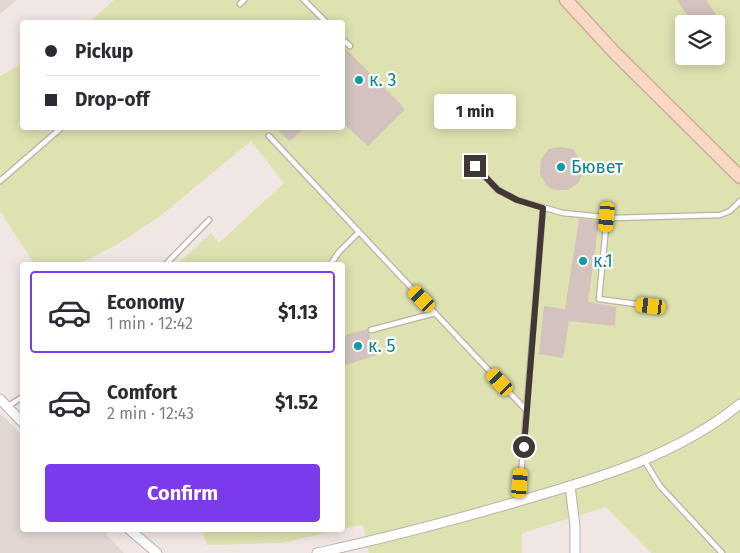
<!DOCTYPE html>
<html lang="en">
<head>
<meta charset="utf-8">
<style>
  body { margin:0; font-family:"Fira Sans",sans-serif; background:#f2f2f3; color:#2b2b33; height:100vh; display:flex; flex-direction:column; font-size:19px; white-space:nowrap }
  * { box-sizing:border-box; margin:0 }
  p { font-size:16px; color:#7c7c81 }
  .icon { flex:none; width:28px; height:28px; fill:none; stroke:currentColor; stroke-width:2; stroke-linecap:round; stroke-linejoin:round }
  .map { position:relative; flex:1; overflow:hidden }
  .drawer { position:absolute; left:20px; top:262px; width:325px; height:270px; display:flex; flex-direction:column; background:#fff; border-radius:5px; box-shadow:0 2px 12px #0003 }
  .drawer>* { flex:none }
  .banner { position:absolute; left:20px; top:20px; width:325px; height:110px; border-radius:5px; box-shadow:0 2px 12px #0003; display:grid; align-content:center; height:110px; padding:0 25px; background:#fff }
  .controls { position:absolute; left:675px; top:15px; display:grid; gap:10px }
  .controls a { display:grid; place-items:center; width:50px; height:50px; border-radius:5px; background:#fff; box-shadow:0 2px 12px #0003; font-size:25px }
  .end { position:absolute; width:22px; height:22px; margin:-11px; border:6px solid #413734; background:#fff; box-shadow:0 0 0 2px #fff }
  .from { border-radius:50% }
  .bubble { position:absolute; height:35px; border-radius:5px; background:#fff; box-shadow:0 2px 12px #0003; font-size:16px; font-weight:700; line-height:35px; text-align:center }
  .car { position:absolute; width:15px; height:30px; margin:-15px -8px; border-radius:6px; box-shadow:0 0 4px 1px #0007; background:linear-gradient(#f5c518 24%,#345 0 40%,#f5c518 0 76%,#345 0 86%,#f5c518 0) }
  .banner b { display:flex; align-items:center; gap:18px; height:48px; font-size:19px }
  .banner b+b { border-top:1px solid #e1e1e2 }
  .banner i { width:12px; height:12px; background:#2b2b33 }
  ul { padding:9px 0 0; list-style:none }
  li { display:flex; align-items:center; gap:15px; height:82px; margin:0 10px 8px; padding:0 15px; border:2px solid transparent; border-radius:5px }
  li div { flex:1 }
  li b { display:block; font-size:19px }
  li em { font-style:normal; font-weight:700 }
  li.selected { border-color:#7c3aed }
  li>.icon { width:45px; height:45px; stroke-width:1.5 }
  .action { display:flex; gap:10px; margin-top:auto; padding:10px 25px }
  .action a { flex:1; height:58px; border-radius:5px; background:#7c3aed; color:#fff; font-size:20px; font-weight:700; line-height:58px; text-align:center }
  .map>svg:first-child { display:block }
</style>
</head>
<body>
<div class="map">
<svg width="740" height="553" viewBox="0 0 740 553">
  <rect width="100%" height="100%" fill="#f0e7e4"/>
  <g fill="#e3d7d2">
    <path d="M0,0H17L0,14Z"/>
    <path d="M0,413L22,436V530H109L106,534L124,553H0Z"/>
  </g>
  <g fill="#dee1b0" fill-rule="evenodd">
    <path d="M114,0H740V553H651L606,507L522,533V553H369L363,525L343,529L342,265H176L211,233L219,243L284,183L251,141L159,217L116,245L77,265H35L0,211V76L22,64V128H342V22H89ZM684,24H716V56H684Z"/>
    <path d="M202,530H338L282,543L207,545Z"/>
  </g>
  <g fill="#d3c2bd">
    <path d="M677,0H706L722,24H693Z"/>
    <path d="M342,45L405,109L368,146L342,122Z"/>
    <path d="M275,128H304L290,141Z"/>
    <path d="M560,147L573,149L581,162L583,172L579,182L568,190H554L546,185L540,174L541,159L549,149Z"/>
    <path d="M579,219L599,221L588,302L616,307L615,326L569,321L563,358L539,354L544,306L565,309Z"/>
    <path d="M367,329L377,355L342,366V336Z"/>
  </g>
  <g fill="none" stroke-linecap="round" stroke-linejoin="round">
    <g stroke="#bdb0aa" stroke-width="7">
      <g id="service">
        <path d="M304,0L326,22"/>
        <path d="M240,4L244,0"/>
        <path d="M342,39L350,46"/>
        <path d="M269,136L526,410"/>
        <path d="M475,166L498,190L517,200L563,213L613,218L720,215L730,211L740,201"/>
        <path d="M0,181L61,128"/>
        <path d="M607,217L599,299L651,306"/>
        <path d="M165,265L209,220"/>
        <path d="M330,265L339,252L359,232"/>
        <path d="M371,330L435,313"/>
        <path d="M7,407L22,397"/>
        <path d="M644,460L660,486L722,553"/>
        <path d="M519,500L543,208"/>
      </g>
    </g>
    <g stroke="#bdb0aa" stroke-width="11">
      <g id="minor">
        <path d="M0,399L22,422"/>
        <path d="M570,486L575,526V553"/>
        <path d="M130,530L157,553"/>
        <path d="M317,553C386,538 455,520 523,500C599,478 678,455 740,404"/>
      </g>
    </g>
    <g stroke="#cfac9a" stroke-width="15">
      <path id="secondary" d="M566,0L614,52L740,177"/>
    </g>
    <use href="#service" stroke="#fff" stroke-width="4.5"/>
    <use href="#minor" stroke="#fff" stroke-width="9"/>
    <use href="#secondary" stroke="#f9d8c5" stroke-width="12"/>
  </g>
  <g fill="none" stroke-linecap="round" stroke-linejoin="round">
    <path stroke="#413734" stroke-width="6" d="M475,166L498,190L517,200L543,208L524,447"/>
  </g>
  <g fill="#0f9aa8" stroke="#fff" stroke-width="2">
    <circle cx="359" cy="80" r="5"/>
    <circle cx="561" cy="167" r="5"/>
    <circle cx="583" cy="261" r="5"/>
    <circle cx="358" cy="346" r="5"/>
  </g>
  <g text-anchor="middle" stroke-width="4.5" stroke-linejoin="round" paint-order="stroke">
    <g font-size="18" fill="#0d838f" stroke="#fff" text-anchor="start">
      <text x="369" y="86">к. 3</text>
      <text x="571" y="173">Бювет</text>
      <text x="593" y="267">к.1</text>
      <text x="368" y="352">к. 5</text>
    </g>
  </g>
</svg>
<div class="controls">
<a><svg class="icon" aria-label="layers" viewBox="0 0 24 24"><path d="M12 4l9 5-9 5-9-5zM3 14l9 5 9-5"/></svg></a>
</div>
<i class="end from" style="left:524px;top:447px"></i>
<i class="end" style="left:475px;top:166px"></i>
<div class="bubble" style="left:434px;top:94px;width:82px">1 min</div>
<i class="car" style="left:607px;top:217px;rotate:185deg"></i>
<i class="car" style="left:422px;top:299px;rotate:316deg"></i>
<i class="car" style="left:651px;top:306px;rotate:277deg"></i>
<i class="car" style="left:500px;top:382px;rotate:317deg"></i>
<i class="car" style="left:520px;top:483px;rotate:5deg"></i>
<div class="banner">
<b><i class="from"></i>Pickup</b>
<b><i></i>Drop-off</b>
</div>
<section class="drawer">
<ul>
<li class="selected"><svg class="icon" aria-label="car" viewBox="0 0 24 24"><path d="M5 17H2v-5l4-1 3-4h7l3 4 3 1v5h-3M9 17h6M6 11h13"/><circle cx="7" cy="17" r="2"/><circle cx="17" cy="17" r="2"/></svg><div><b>Economy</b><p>1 min · 12:42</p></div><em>$1.13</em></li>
<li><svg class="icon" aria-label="car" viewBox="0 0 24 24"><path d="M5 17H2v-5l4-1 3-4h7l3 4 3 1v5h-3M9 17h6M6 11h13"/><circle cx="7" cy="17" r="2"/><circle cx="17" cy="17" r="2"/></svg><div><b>Comfort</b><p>2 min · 12:43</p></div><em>$1.52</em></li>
</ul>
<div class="action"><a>Confirm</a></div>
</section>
</div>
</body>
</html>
